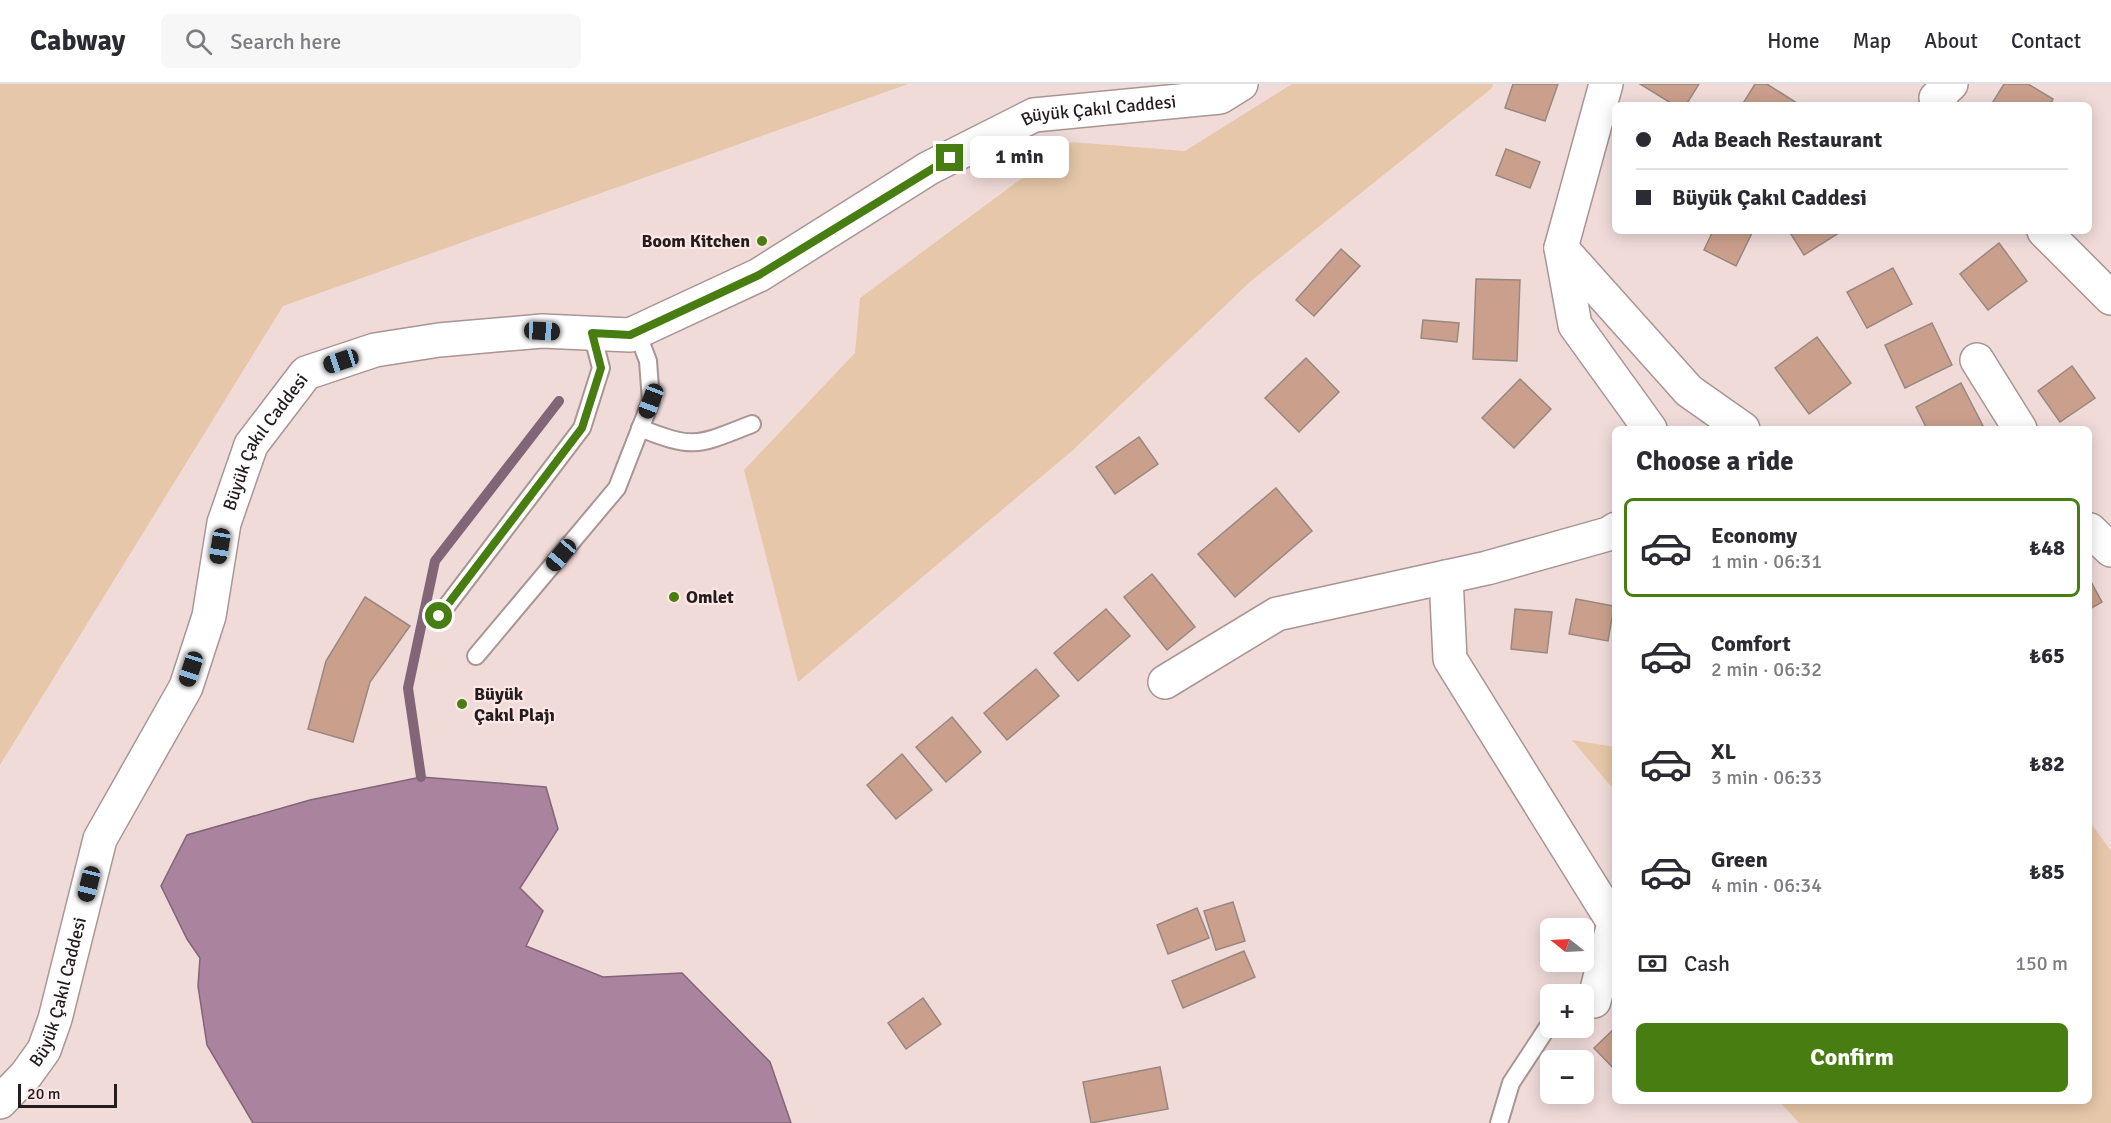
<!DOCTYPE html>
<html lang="en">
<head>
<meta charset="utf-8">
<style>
  body { margin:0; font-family:Signika,sans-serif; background:#f7f7f7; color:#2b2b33; height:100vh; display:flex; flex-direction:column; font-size:22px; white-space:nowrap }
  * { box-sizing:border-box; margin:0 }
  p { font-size:20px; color:#7c7c81 }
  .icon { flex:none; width:33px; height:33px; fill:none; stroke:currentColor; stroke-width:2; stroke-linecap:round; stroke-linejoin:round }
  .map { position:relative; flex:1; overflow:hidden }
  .side { position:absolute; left:1612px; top:342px; width:480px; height:678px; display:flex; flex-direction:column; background:#fff; border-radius:9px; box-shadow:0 3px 15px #0003 }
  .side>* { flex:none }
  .top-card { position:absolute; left:1612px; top:18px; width:480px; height:132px; border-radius:9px; box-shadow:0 3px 15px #0003; display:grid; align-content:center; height:132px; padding:0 24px; background:#fff }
  .needle { width:39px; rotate:288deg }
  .tools { position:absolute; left:1540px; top:834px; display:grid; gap:12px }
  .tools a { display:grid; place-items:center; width:54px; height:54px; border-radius:9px; background:#fff; box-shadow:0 3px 15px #0003; font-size:30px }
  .scale { position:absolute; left:18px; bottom:15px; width:99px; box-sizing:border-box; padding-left:6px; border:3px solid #251d1d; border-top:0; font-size:16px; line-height:21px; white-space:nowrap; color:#251d1d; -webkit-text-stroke:4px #fde8e6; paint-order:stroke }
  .end { position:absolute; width:27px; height:27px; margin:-14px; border:8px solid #477d11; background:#fff; box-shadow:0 0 0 3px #fff }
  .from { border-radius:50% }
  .bubble { position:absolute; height:42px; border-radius:9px; background:#fff; box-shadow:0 3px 15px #0003; font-size:20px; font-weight:700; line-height:42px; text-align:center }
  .car { position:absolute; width:18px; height:36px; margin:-18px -9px; border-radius:8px; box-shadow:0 0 4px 2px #0007; background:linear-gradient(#222 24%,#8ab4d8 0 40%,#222 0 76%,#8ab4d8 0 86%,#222 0) }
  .top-card b { display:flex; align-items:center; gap:21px; height:57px; font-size:22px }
  .top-card b+b { border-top:2px solid #e1e1e2 }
  .top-card i { width:15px; height:15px; background:#2b2b33 }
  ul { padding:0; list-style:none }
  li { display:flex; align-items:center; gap:18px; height:99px; margin:0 12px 9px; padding:0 12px; border:3px solid transparent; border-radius:9px }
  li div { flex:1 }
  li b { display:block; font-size:22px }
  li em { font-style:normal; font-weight:700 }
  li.current { border-color:#477d11 }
  li>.icon { width:54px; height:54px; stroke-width:1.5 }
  h2 { padding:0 24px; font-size:27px; line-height:72px }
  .pay { display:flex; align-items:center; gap:15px; height:66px; padding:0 24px; font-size:22px }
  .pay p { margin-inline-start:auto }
  .button { display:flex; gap:12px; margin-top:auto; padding:12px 24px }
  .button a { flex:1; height:69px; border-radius:9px; background:#477d11; color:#fff; font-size:24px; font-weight:700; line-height:69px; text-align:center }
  header { display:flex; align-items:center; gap:36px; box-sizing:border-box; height:84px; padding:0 30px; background:#fff; border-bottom:2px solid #e1e1e2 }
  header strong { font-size:28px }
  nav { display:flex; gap:33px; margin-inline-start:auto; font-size:21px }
  .search { width:420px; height:54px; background:#f7f7f7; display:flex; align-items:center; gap:15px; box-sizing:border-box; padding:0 21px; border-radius:9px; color:#7c7c81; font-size:22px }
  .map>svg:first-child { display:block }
</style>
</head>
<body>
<header>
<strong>Cabway</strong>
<div class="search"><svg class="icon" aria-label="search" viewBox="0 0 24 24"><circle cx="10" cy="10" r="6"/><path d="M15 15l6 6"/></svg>Search here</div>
<nav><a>Home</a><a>Map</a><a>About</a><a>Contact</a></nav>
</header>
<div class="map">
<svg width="2111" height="1039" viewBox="0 0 2111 1039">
  <rect width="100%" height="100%" fill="#f0dbd9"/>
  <g fill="#e6c7a9">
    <path d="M0,0H908L283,222L0,681Z"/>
    <path d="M1292,0H1493L1492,4L1251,197L1073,366L798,598L744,386L855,269L860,214L1071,58L1185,67Z"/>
    <path d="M1572,656L1615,663V707Z"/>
    <path d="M2090,738L2111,767V1039H1799L1779,1017H2090Z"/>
  </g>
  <path fill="#aa849e" stroke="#826577" stroke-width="1.5" d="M421,693L546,703L558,745L520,804L543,827L526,862L603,893L682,889L770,978L791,1039H253L207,961L198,902L200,874L187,855L161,802L187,751L310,716Z"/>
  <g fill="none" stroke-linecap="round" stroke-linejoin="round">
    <path stroke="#826577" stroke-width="10" d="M421,693L408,604L435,477L559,317"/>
  </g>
  <g fill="#ca9f8c" stroke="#998881" stroke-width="1.5">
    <path d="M1513,0H1558L1545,37L1505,24Z"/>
    <path d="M1640,0H1699L1686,21H1674Z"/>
    <path d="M1755,0H1767L1800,21H1742Z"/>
    <path d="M2004,0H2028L2053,15L2050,21H1991Z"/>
    <path d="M1506,65L1540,78L1530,104L1496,91Z"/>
    <path d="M1713,147H1753L1736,182L1704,166Z"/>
    <path d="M1789,147H1842L1804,171Z"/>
    <path d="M1999,159L2027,197L1988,226L1960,190Z"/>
    <path d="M1341,165L1360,182L1314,232L1296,216Z"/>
    <path d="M1893,184L1912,220L1867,244L1847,208Z"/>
    <path d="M1476,195L1520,196L1517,277L1473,275Z"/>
    <path d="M1423,236L1459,239L1457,258L1421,254Z"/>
    <path d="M1932,239L1952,281L1905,304L1885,261Z"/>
    <path d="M1817,253L1851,299L1809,330L1775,284Z"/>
    <path d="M1306,274L1339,308L1299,348L1265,314Z"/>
    <path d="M2072,282L2095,314L2060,338L2038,307Z"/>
    <path d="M1520,295L1551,325L1514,364L1482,334Z"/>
    <path d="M1961,299L1983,342L1976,345H1927L1916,323Z"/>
    <path d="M1139,353L1158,380L1115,410L1096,383Z"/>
    <path d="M1276,404L1312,447L1235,513L1198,470Z"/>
    <path d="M1152,490L1195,543L1167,566L1124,513Z"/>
    <path d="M2090,496L2102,518L2090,525Z"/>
    <path d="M365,513L410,542L370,598L353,658L308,645L326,577Z"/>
    <path d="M1576,515L1614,522L1608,557L1569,550Z"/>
    <path d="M1106,525L1130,552L1078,597L1054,569Z"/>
    <path d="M1515,525L1552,528L1547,569L1511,565Z"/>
    <path d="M1036,585L1059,612L1007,656L984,629Z"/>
    <path d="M952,633L981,668L946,698L916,663Z"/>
    <path d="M902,670L932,706L896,735L867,701Z"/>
    <path d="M1233,818L1245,857L1216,866L1204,827Z"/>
    <path d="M1197,824L1209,854L1168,870L1157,841Z"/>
    <path d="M1244,867L1255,893L1183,924L1172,897Z"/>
    <path d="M923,914L941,940L906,965L888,939Z"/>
    <path d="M1616,943V987L1594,964Z"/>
    <path d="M1160,983L1168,1025L1091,1039L1083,998Z"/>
  </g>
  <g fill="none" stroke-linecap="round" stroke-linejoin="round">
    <g stroke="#a89594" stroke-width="20">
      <g id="lane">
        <path d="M640,344C695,366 698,361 752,340"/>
        <path d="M439,532L582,344L601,284L592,249"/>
        <path d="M476,572L617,404L651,317L648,277L637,248"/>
        <path d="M1499,1039L1511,999L1551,938"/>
      </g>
    </g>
    <g stroke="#a89594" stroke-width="36">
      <g id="street">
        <path d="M1606,0L1561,164L1575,241L1650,345"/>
        <path d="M1941,21L1936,14L1951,0"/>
        <path d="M2044,147L2111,214"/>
        <path d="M1561,164L1689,307L1743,345"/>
        <path d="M1977,276L2020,345"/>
        <path d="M2090,446L2111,466"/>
        <path d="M1446,493L1450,575L1614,839L1594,917"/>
        <path d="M1165,598L1277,530L1487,484L1608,450L1616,445"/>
        <path id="s1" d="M0,1018L26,991L44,966L55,935L100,755L186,603L209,532L224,439L251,361L306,289L375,266L439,256L542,247L630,251L759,191L929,84L1034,31L1220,13L1241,0"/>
      </g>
    </g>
    <use href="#lane" stroke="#fff" stroke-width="16"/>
    <use href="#street" stroke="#fff" stroke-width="33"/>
  </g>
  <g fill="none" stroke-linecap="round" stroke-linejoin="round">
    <path stroke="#477d11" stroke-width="8" d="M439,532L582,344L601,284L592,249L630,251L759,191L950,74"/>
  </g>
  <g fill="#477d11" stroke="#fde8e6" stroke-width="2">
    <circle cx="762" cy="157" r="6"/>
    <circle cx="674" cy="513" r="6"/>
    <circle cx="462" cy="620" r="6"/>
  </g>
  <g text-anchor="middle" stroke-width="4.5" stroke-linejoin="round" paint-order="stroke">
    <g font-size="18" fill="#251d1d" stroke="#fde8e6">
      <text dy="6" stroke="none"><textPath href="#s1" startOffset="1658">Büyük Çakıl Caddesi</textPath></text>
      <text dy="6" stroke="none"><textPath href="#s1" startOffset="722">Büyük Çakıl Caddesi</textPath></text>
      <text dy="6" stroke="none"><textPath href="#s1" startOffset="128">Büyük Çakıl Caddesi</textPath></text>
    </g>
    <g font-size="18" font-weight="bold" fill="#251d1d" stroke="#fde8e6" text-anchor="start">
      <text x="750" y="163" text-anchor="end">Boom Kitchen</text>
      <text x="686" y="519">Omlet</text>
      <text x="474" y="616">Büyük<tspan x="474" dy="21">Çakıl Plajı</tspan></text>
    </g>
  </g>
</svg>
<div class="tools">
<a><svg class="needle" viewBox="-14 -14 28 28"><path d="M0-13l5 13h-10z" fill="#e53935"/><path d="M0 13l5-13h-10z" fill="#7c7c81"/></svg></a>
<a>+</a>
<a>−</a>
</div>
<div class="scale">20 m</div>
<i class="end from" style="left:439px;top:532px"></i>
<i class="end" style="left:950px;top:74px"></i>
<div class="bubble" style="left:970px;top:52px;width:99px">1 min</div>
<i class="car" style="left:542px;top:247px;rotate:93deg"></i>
<i class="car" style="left:341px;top:277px;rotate:252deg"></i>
<i class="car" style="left:651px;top:317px;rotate:201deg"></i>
<i class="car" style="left:220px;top:462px;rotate:189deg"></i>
<i class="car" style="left:561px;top:471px;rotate:220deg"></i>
<i class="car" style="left:191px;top:585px;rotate:198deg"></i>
<i class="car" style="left:89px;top:800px;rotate:194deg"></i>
<div class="top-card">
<b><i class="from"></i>Ada Beach Restaurant</b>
<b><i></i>Büyük Çakıl Caddesi</b>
</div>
<section class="side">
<h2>Choose a ride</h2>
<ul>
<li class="current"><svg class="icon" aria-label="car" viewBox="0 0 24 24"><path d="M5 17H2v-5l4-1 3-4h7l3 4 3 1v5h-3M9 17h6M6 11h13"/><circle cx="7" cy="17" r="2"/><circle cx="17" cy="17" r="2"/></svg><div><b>Economy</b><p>1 min · 06:31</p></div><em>₺48</em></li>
<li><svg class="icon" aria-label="car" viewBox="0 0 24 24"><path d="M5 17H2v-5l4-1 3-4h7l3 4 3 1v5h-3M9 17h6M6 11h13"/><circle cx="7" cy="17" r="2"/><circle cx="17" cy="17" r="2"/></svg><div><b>Comfort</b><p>2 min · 06:32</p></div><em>₺65</em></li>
<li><svg class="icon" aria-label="car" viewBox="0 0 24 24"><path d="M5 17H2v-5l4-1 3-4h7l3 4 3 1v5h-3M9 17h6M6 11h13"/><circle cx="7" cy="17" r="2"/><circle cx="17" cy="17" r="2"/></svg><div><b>XL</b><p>3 min · 06:33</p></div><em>₺82</em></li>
<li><svg class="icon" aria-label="car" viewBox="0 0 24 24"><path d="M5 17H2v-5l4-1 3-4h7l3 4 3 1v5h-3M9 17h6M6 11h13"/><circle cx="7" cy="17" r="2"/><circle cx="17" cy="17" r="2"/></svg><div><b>Green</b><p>4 min · 06:34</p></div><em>₺85</em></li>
</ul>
<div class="pay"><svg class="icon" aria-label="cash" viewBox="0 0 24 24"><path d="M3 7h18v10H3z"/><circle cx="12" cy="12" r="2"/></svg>Cash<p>150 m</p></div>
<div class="button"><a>Confirm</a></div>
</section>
</div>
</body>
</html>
